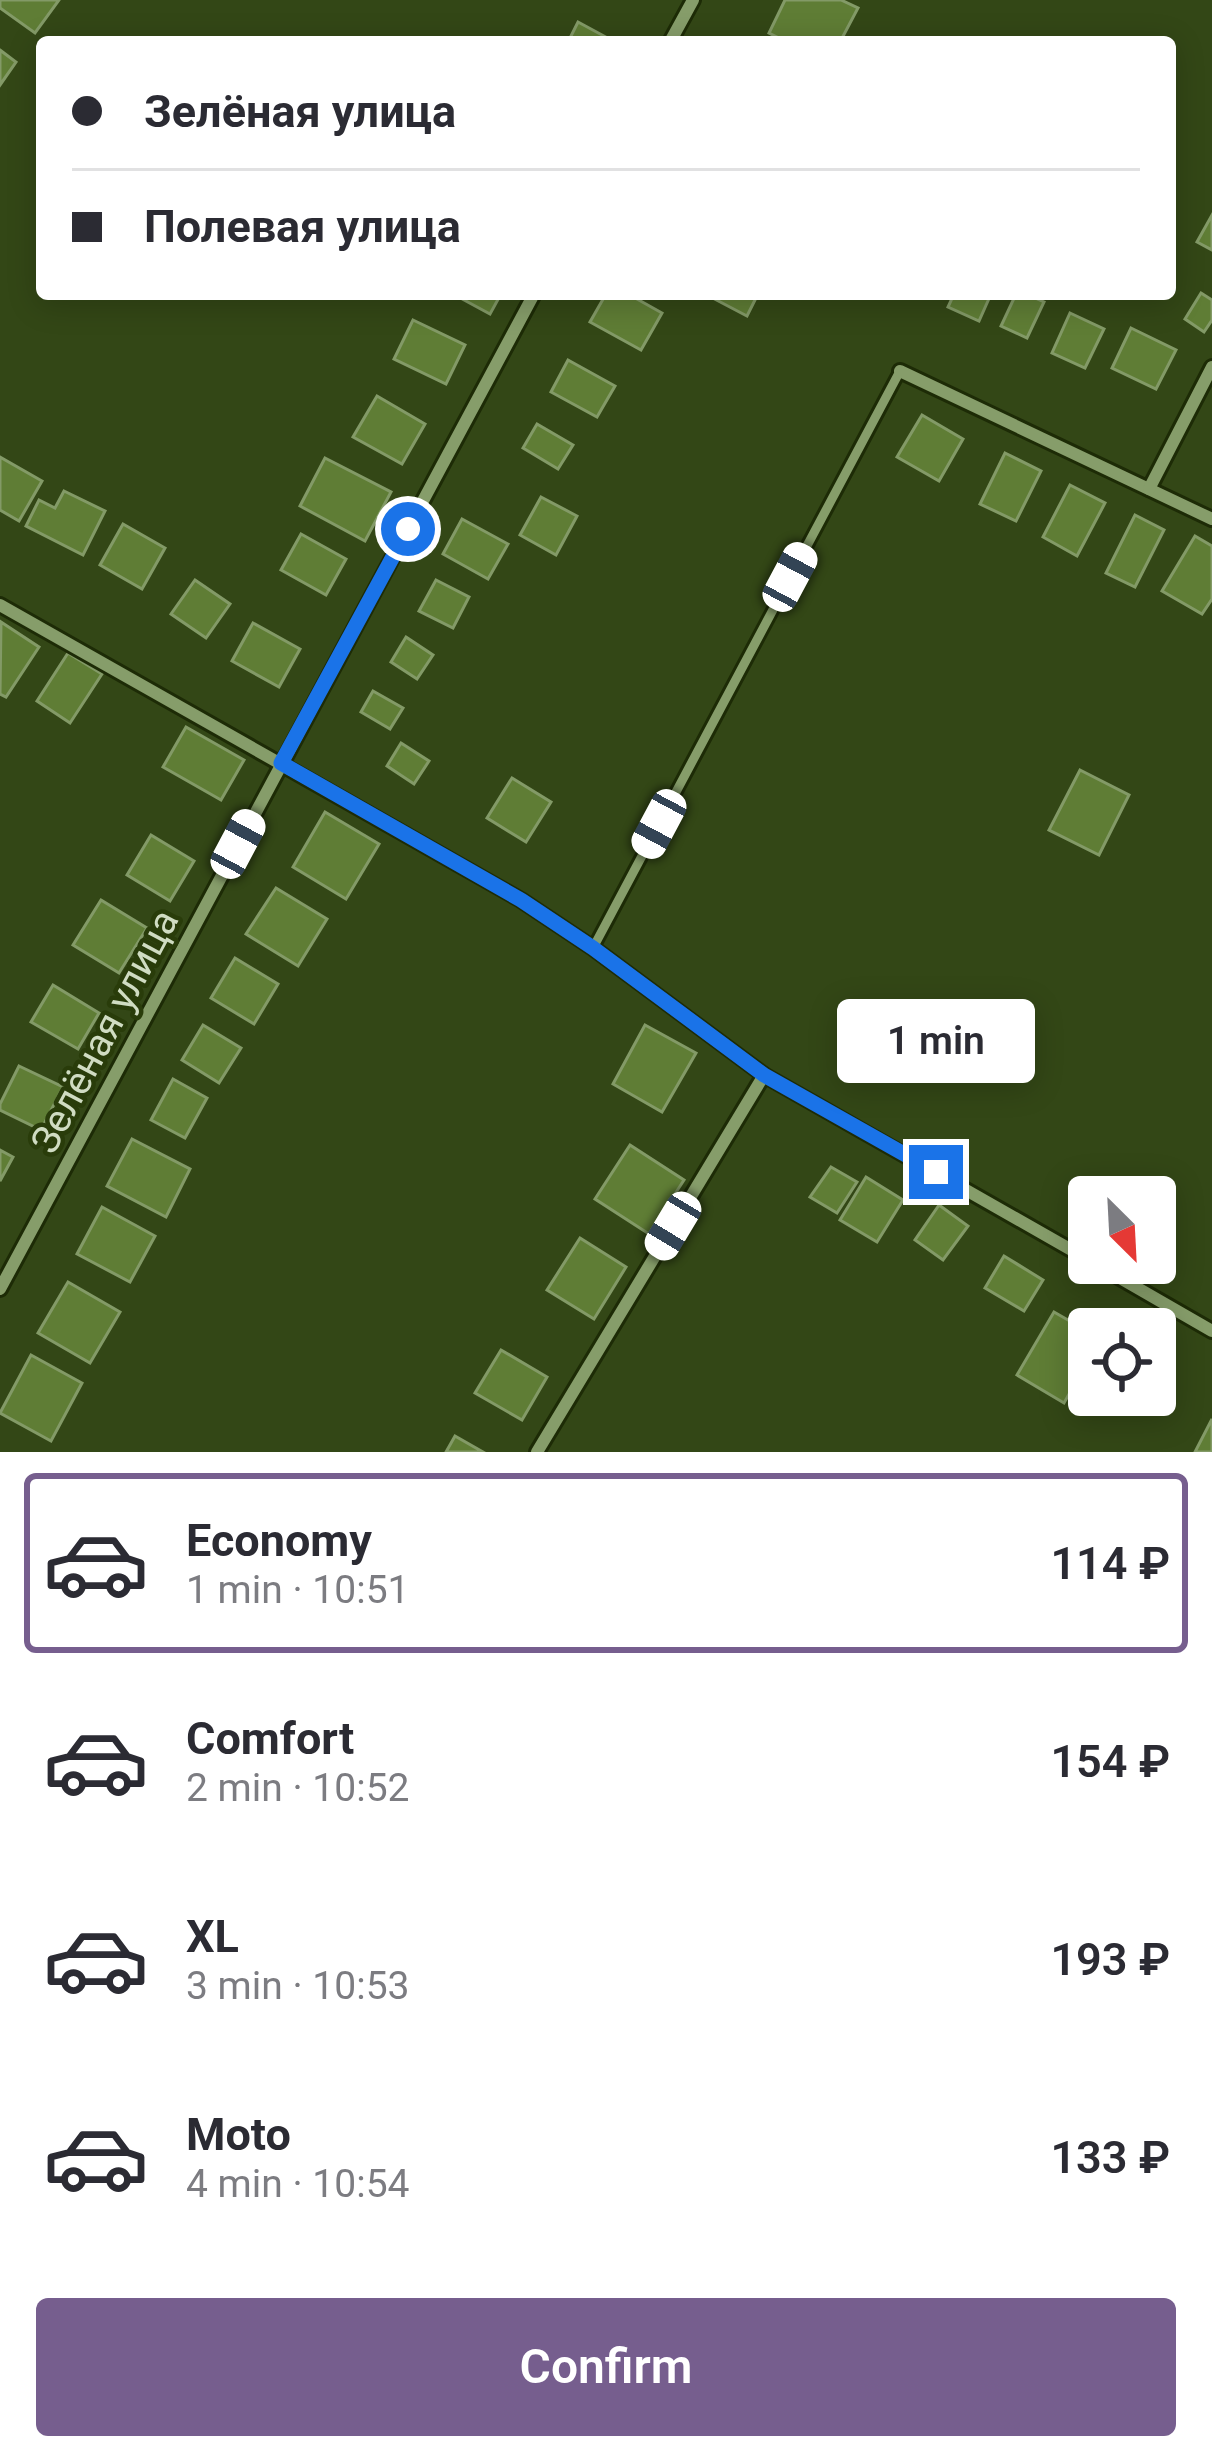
<!DOCTYPE html>
<html lang="en">
<head>
<meta charset="utf-8">
<style>
  body { margin:0; font-family:Roboto,sans-serif; background:#f7f7f7; color:#2b2b33; height:100vh; display:flex; flex-direction:column; font-size:45px; white-space:nowrap }
  * { box-sizing:border-box; margin:0 }
  p { font-size:39px; color:#7c7c81 }
  .icon { flex:none; width:66px; height:66px; fill:none; stroke:currentColor; stroke-width:2; stroke-linecap:round; stroke-linejoin:round }
  .map { position:relative; height:1452px; overflow:hidden }
  .side { display:flex; flex-direction:column; background:#fff; flex:1 }
  .side>* { flex:none }
  .guide { position:absolute; left:36px; top:36px; width:1140px; height:264px; border-radius:12px; box-shadow:0 6px 30px #0003; display:grid; align-content:center; height:264px; padding:0 36px; background:#fff }
  .needle { width:78px; rotate:156deg }
  .controls { position:absolute; left:1068px; top:1176px; display:grid; gap:24px }
  .controls a { display:grid; place-items:center; width:108px; height:108px; border-radius:12px; background:#fff; box-shadow:0 6px 30px #0003; font-size:60px }
  .end { position:absolute; width:54px; height:54px; margin:-27px; border:15px solid #1a73e8; background:#fff; box-shadow:0 0 0 6px #fff }
  .from { border-radius:50% }
  .bubble { position:absolute; height:84px; border-radius:12px; background:#fff; box-shadow:0 6px 30px #0003; font-size:39px; font-weight:600; line-height:84px; text-align:center }
  .car { position:absolute; width:36px; height:72px; margin:-36px -18px; border-radius:15px; box-shadow:0 0 9px 3px #0007; background:linear-gradient(#fff 24%,#345 0 40%,#fff 0 76%,#345 0 86%,#fff 0) }
  .guide b { display:flex; align-items:center; gap:42px; height:114px; font-size:45px }
  .guide b+b { border-top:3px solid #e1e1e2 }
  .guide i { width:30px; height:30px; background:#2b2b33 }
  ul { padding:21px 0 0; list-style:none }
  li { display:flex; align-items:center; gap:36px; height:180px; margin:0 24px 18px; padding:0 12px; border:6px solid transparent; border-radius:12px }
  li div { flex:1 }
  li b { display:block; font-size:45px }
  li em { font-style:normal; font-weight:600 }
  li.on { border-color:#765e8e }
  li>.icon { width:108px; height:108px; stroke-width:1.5 }
  .cta { display:flex; gap:24px; margin-top:auto; padding:24px 36px }
  .cta a { flex:1; height:138px; border-radius:12px; background:#765e8e; color:#fff; font-size:48px; font-weight:600; line-height:138px; text-align:center }
  .map>svg:first-child { display:block }
</style>
</head>
<body>
<div class="map">
<svg width="1212" height="1452" viewBox="0 0 1212 1452">
  <rect width="100%" height="100%" fill="#334716"/>
  <g fill="#5f7d35" stroke="#839a67" stroke-width="3">
    <path d="M0,0H59L35,33L0,8Z"/>
    <path d="M785,0H841L858,8L840,42H787L769,33Z"/>
    <path d="M578,22L615,42H568Z"/>
    <path d="M0,50L16,62L0,85Z"/>
    <path d="M1212,215V250L1197,242Z"/>
    <path d="M1201,293L1212,300V320L1204,332L1185,319Z"/>
    <path d="M453,294H501L490,314Z"/>
    <path d="M606,294H628L662,313L641,350L590,322Z"/>
    <path d="M705,294H758L747,316Z"/>
    <path d="M954,294H991L979,321L948,307Z"/>
    <path d="M1016,294H1026L1044,302L1027,338L1001,326Z"/>
    <path d="M1070,313L1104,329L1085,368L1052,353Z"/>
    <path d="M413,320L465,345L446,384L394,359Z"/>
    <path d="M1131,328L1176,350L1156,389L1112,368Z"/>
    <path d="M568,360L615,386L597,417L551,392Z"/>
    <path d="M377,396L425,424L402,464L353,437Z"/>
    <path d="M922,415L963,439L939,481L897,457Z"/>
    <path d="M537,424L573,445L558,469L523,448Z"/>
    <path d="M1005,453L1041,471L1016,521L980,504Z"/>
    <path d="M0,457L42,481L19,521L0,510Z"/>
    <path d="M325,458L391,492L365,541L300,506Z"/>
    <path d="M1070,485L1105,503L1077,556L1043,537Z"/>
    <path d="M64,491L105,511L83,555L26,526L39,500L55,508Z"/>
    <path d="M541,497L577,516L556,555L520,535Z"/>
    <path d="M1135,515L1164,530L1135,587L1106,573Z"/>
    <path d="M462,519L508,544L488,579L443,554Z"/>
    <path d="M123,524L165,548L142,589L100,565Z"/>
    <path d="M301,534L346,559L326,595L281,570Z"/>
    <path d="M1195,536L1212,546V599L1202,614L1162,591Z"/>
    <path d="M195,580L230,604L206,638L171,614Z"/>
    <path d="M436,580L469,597L453,628L419,611Z"/>
    <path d="M1,622L39,647L6,697L0,694Z"/>
    <path d="M253,623L300,649L279,687L232,661Z"/>
    <path d="M406,637L433,655L417,679L391,662Z"/>
    <path d="M68,653L102,674L70,723L37,701Z"/>
    <path d="M373,691L403,708L390,729L361,712Z"/>
    <path d="M186,727L244,760L221,800L163,767Z"/>
    <path d="M401,743L429,761L414,784L387,766Z"/>
    <path d="M1080,770L1129,795L1099,855L1049,830Z"/>
    <path d="M512,778L551,802L526,842L487,818Z"/>
    <path d="M325,812L379,844L346,899L293,867Z"/>
    <path d="M151,835L194,861L170,901L127,875Z"/>
    <path d="M276,888L327,919L298,966L246,934Z"/>
    <path d="M101,900L147,928L119,973L73,945Z"/>
    <path d="M235,958L278,984L254,1024L211,998Z"/>
    <path d="M53,985L99,1013L78,1049L31,1022Z"/>
    <path d="M203,1025L241,1048L219,1083L182,1060Z"/>
    <path d="M645,1025L696,1053L662,1112L613,1084Z"/>
    <path d="M19,1066L63,1087L41,1130L0,1110V1104Z"/>
    <path d="M173,1079L207,1098L185,1138L151,1120Z"/>
    <path d="M132,1139L190,1169L166,1217L107,1186Z"/>
    <path d="M630,1145L684,1180L649,1234L595,1199Z"/>
    <path d="M0,1150L13,1157L0,1181Z"/>
    <path d="M831,1167L857,1182L837,1213L810,1197Z"/>
    <path d="M866,1177L903,1200L877,1242L840,1220Z"/>
    <path d="M939,1205L968,1226L943,1260L915,1240Z"/>
    <path d="M102,1207L155,1236L130,1282L77,1254Z"/>
    <path d="M580,1238L626,1267L594,1319L547,1290Z"/>
    <path d="M1004,1256L1043,1280L1024,1311L985,1288Z"/>
    <path d="M68,1282L120,1312L90,1363L38,1333Z"/>
    <path d="M1054,1312L1089,1332V1359L1064,1403L1017,1375Z"/>
    <path d="M501,1350L547,1377L522,1420L475,1393Z"/>
    <path d="M31,1355L82,1383L51,1441L0,1413Z"/>
    <path d="M1212,1419V1452H1195Z"/>
    <path d="M455,1436L483,1452H446Z"/>
  </g>
  <g fill="none" stroke-linecap="round" stroke-linejoin="round">
    <g stroke="#1d2b06" stroke-width="15">
      <path id="lane" d="M593,948L900,371"/>
    </g>
    <g stroke="#1d2b06" stroke-width="18">
      <g id="street">
        <path d="M670,42L693,0"/>
        <path d="M900,371L1212,519"/>
        <path d="M1149,489L1212,367"/>
        <path d="M0,605L521,900L593,948L764,1075L1089,1260"/>
        <path d="M1094,1263L1212,1331"/>
        <path d="M0,1289L534,294"/>
        <path d="M537,1452L764,1075"/>
      </g>
    </g>
    <use href="#lane" stroke="#869d6a" stroke-width="9"/>
    <use href="#street" stroke="#869d6a" stroke-width="12"/>
  </g>
  <g fill="none" stroke-linecap="round" stroke-linejoin="round">
    <path stroke="#1a73e8" stroke-width="15" d="M408,529L281,763L521,900L593,948L764,1075L936,1172"/>
  </g>
  <g text-anchor="middle" stroke-width="9" stroke-linejoin="round" paint-order="stroke">
    <g font-size="39" fill="#d0dcc2" stroke="#293c0a">
      <text transform="translate(104 1031) rotate(-62)" y="14">Зелёная улица</text>
    </g>
  </g>
</svg>
<div class="controls">
<a><svg class="needle" viewBox="-14 -14 28 28"><path d="M0-13l5 13h-10z" fill="#e53935"/><path d="M0 13l5-13h-10z" fill="#7c7c81"/></svg></a>
<a><svg class="icon" aria-label="locate" viewBox="0 0 24 24"><circle cx="12" cy="12" r="6"/><path d="M12 2v4M12 18v4M2 12h4M18 12h4"/></svg></a>
</div>
<i class="end from" style="left:408px;top:529px"></i>
<i class="end" style="left:936px;top:1172px"></i>
<div class="bubble" style="left:837px;top:999px;width:198px">1 min</div>
<i class="car" style="left:790px;top:577px;rotate:28deg"></i>
<i class="car" style="left:659px;top:824px;rotate:208deg"></i>
<i class="car" style="left:238px;top:844px;rotate:28deg"></i>
<i class="car" style="left:673px;top:1226px;rotate:211deg"></i>
<div class="guide">
<b><i class="from"></i>Зелёная улица</b>
<b><i></i>Полевая улица</b>
</div>
</div>
<section class="side">
<ul>
<li class="on"><svg class="icon" aria-label="car" viewBox="0 0 24 24"><path d="M5 17H2v-5l4-1 3-4h7l3 4 3 1v5h-3M9 17h6M6 11h13"/><circle cx="7" cy="17" r="2"/><circle cx="17" cy="17" r="2"/></svg><div><b>Economy</b><p>1 min · 10:51</p></div><em>114 ₽</em></li>
<li><svg class="icon" aria-label="car" viewBox="0 0 24 24"><path d="M5 17H2v-5l4-1 3-4h7l3 4 3 1v5h-3M9 17h6M6 11h13"/><circle cx="7" cy="17" r="2"/><circle cx="17" cy="17" r="2"/></svg><div><b>Comfort</b><p>2 min · 10:52</p></div><em>154 ₽</em></li>
<li><svg class="icon" aria-label="car" viewBox="0 0 24 24"><path d="M5 17H2v-5l4-1 3-4h7l3 4 3 1v5h-3M9 17h6M6 11h13"/><circle cx="7" cy="17" r="2"/><circle cx="17" cy="17" r="2"/></svg><div><b>XL</b><p>3 min · 10:53</p></div><em>193 ₽</em></li>
<li><svg class="icon" aria-label="car" viewBox="0 0 24 24"><path d="M5 17H2v-5l4-1 3-4h7l3 4 3 1v5h-3M9 17h6M6 11h13"/><circle cx="7" cy="17" r="2"/><circle cx="17" cy="17" r="2"/></svg><div><b>Moto</b><p>4 min · 10:54</p></div><em>133 ₽</em></li>
</ul>
<div class="cta"><a>Confirm</a></div>
</section>
</body>
</html>
